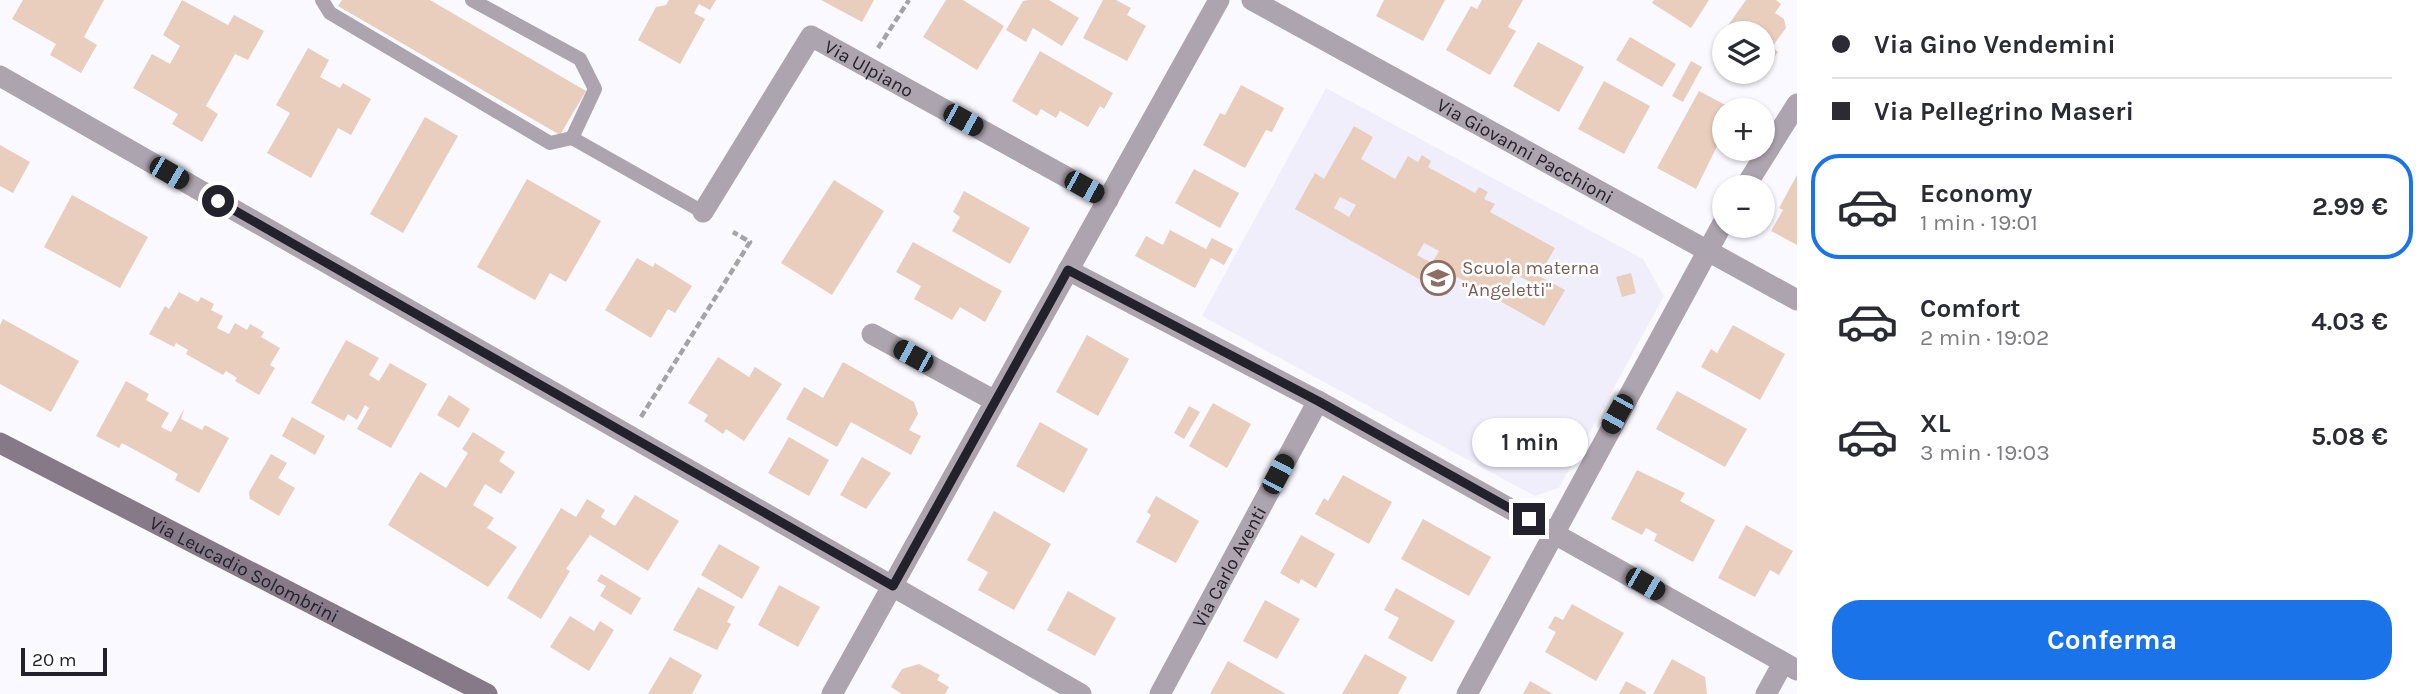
<!DOCTYPE html>
<html lang="it">
<head>
<meta charset="utf-8">
<style>
  body { margin:0; font-family:Karla,sans-serif; background:#f7f7f7; color:#2b2b33; height:100vh; display:flex; flex-direction:column; font-size:26px; white-space:nowrap }
  * { box-sizing:border-box; margin:0 }
  p { font-size:23px; color:#7c7c81 }
  .icon { flex:none; width:38px; height:38px; fill:none; stroke:currentColor; stroke-width:2; stroke-linecap:round; stroke-linejoin:round }
  .map { position:relative; flex:1; overflow:hidden }
  .sheet { display:flex; flex-direction:column; background:#fff; width:630px }
  .sheet>* { flex:none }
  .guide { display:grid; align-content:center; height:154px; padding:0 35px; background:#fff }
  .tools { position:absolute; left:1712px; top:21px; display:grid; gap:14px }
  .tools a { display:grid; place-items:center; width:63px; height:63px; border-radius:50%; background:#fff; box-shadow:0 2px 5px #0004; font-size:35px }
  .scale { position:absolute; left:21px; bottom:18px; width:86px; box-sizing:border-box; padding-left:7px; border:4px solid #23212b; border-top:0; font-size:19px; line-height:24px; white-space:nowrap; color:#23212b; -webkit-text-stroke:5px #fff; paint-order:stroke }
  .end { position:absolute; width:32px; height:32px; margin:-16px; border:9px solid #23212b; background:#fff; box-shadow:0 0 0 4px #fff }
  .from { border-radius:50% }
  .bubble { position:absolute; height:49px; border-radius:24px; background:#fff; box-shadow:0 2px 5px #0004; font-size:23px; font-weight:700; line-height:49px; text-align:center }
  .car { position:absolute; width:21px; height:42px; margin:-21px -10px; border-radius:9px; box-shadow:0 0 5px 2px #0007; background:linear-gradient(#222 24%,#8ab4d8 0 40%,#222 0 76%,#8ab4d8 0 86%,#222 0) }
  .guide b { display:flex; align-items:center; gap:24px; height:66px; font-size:26px }
  .guide b+b { border-top:2px solid #e1e1e2 }
  .guide i { width:18px; height:18px; background:#2b2b33 }
  ul { padding:0; list-style:none }
  li { display:flex; align-items:center; gap:21px; height:105px; margin:0 14px 10px; padding:0 21px; border:4px solid transparent; border-radius:28px }
  li div { flex:1 }
  li b { display:block; font-size:26px }
  li em { font-style:normal; font-weight:700 }
  li.on { border-color:#1a73e8 }
  li>.icon { width:63px; height:63px; stroke-width:1.5 }
  .button { display:flex; gap:14px; margin-top:auto; padding:14px 35px }
  .button a { flex:1; height:80px; border-radius:28px; background:#1a73e8; color:#fff; font-size:28px; font-weight:700; line-height:80px; text-align:center }
  main { display:flex; flex:1; min-height:0 }
  .map>svg:first-child { display:block }
</style>
</head>
<body>
<main>
<div class="map">
<svg width="1797" height="694" viewBox="0 0 1797 694">
  <rect width="100%" height="100%" fill="#faf9ff"/>
  <path fill="#f0eefb" d="M1326,88L1643,259L1664,296L1559,488L1535,496L1202,316Z"/>
  <g fill="#e9cebd" fill-rule="evenodd">
    <path d="M23,0H104L84,37L97,45L81,73L50,55L56,44L12,19Z"/>
    <path d="M182,0L228,25L234,15L264,31L248,60L235,54L206,106L218,114L202,142L172,124L178,114L133,88L152,54L170,64L180,46L163,35Z"/>
    <path d="M342,0H430L586,91L560,135L338,6Z"/>
    <path d="M669,0H716L710,10L699,4L694,13L705,19L680,64L638,40L656,7L666,5Z"/>
    <path d="M821,0H874L862,22Z"/>
    <path d="M946,0H963L1004,26L977,70L923,37Z"/>
    <path d="M1029,0H1049L1079,18L1062,46L1033,28L1026,42L1006,30L1023,1Z"/>
    <path d="M1103,0H1116L1131,8L1127,15L1146,26L1127,61L1083,38Z"/>
    <path d="M1384,0H1445L1423,41L1376,16Z"/>
    <path d="M1482,0H1523L1508,27L1516,31L1490,75L1446,50L1471,6L1477,9Z"/>
    <path d="M1654,0H1709L1691,28L1652,3Z"/>
    <path d="M1746,0H1776L1781,4L1775,13L1784,19L1786,28L1772,47L1778,52L1760,76L1754,72H1762V33H1724V50L1715,44Z"/>
    <path d="M1630,37L1676,64L1662,87L1616,60Z"/>
    <path d="M1538,42L1584,67L1559,112L1513,86Z"/>
    <path d="M308,48L329,60L320,77L340,88L343,83L371,99L351,135L338,128L311,178L267,153L290,113L276,105Z"/>
    <path d="M1040,51L1113,93L1104,109L1100,106L1088,127L1060,111L1056,118L1041,109L1037,116L1012,101Z"/>
    <path d="M1691,61L1702,67L1683,102L1672,96Z"/>
    <path d="M1604,81L1650,106L1624,154L1578,129Z"/>
    <path d="M1241,85L1284,108L1272,132L1266,130L1245,168L1203,145L1220,113L1225,115Z"/>
    <path d="M1699,91L1735,110H1724V132L1696,189L1657,168Z"/>
    <path d="M425,117L458,136L403,233L370,214Z"/>
    <path d="M1354,126L1373,137L1361,159L1395,179L1408,156L1418,162L1422,155L1431,161L1428,167L1475,193L1479,187L1488,192L1484,199L1495,204L1490,212L1555,248L1539,276L1565,290L1544,326L1457,277L1447,295L1295,209L1315,173L1324,179ZM1340,197L1356,205L1349,217L1334,208ZM1424,243L1439,251L1432,263L1417,255ZM1515,274L1530,282L1524,292L1509,284Z"/>
    <path d="M0,145L30,162L13,193L0,186Z"/>
    <path d="M1194,169L1239,193L1220,228L1175,203Z"/>
    <path d="M1797,175V245L1771,231L1783,210L1779,208Z"/>
    <path d="M527,179L601,221L566,282L550,273L535,300L477,267Z"/>
    <path d="M834,180L884,211L832,295L781,263Z"/>
    <path d="M964,191L1030,228L1010,264L952,231L960,217L953,212Z"/>
    <path d="M72,195L148,237L120,288L44,247Z"/>
    <path d="M1170,230L1206,249L1212,238L1233,249L1224,265L1211,258L1195,288L1135,256L1146,236L1163,245Z"/>
    <path d="M913,242L1002,291L985,322L960,307L952,320L914,299L921,286L896,272Z"/>
    <path d="M637,258L653,267L655,263L692,286L675,313L668,309L651,338L605,310Z"/>
    <path d="M1631,273L1636,293L1622,297L1616,277Z"/>
    <path d="M179,292L198,302L201,297L214,304L211,310L223,316L217,328L229,334L235,323L247,330L250,324L264,332L261,337L280,348L270,365L275,368L259,395L235,381L237,378L226,371L223,375L186,354L188,350L176,343L174,347L149,334L165,306L169,309Z"/>
    <path d="M3,319L79,361L51,412L0,384V325Z"/>
    <path d="M1733,325L1785,354L1760,400L1701,367L1711,349L1717,353Z"/>
    <path d="M1087,335L1129,359L1098,416L1056,392Z"/>
    <path d="M346,340L379,358L369,375L379,381L390,363L427,384L391,448L357,429L369,408L365,405L357,420L348,414L344,421L311,403Z"/>
    <path d="M718,357L749,377L755,367L782,384L744,441L726,429L723,434L704,421L708,415L688,403Z"/>
    <path d="M843,362L914,402L918,414L909,430L921,436L911,455L851,422L837,447L786,419L804,387L823,398Z"/>
    <path d="M126,381L149,394L146,400L169,413L161,427L171,432L184,409L181,419L202,430L205,425L229,438L199,493L175,480L178,474L146,456L122,443L119,448L96,436Z"/>
    <path d="M1677,391L1747,429L1725,467L1656,429Z"/>
    <path d="M449,395L470,409L459,428L437,415Z"/>
    <path d="M1213,403L1251,424L1227,468L1189,446Z"/>
    <path d="M1189,406L1200,412L1184,439L1174,433Z"/>
    <path d="M292,417L325,436L315,455L282,436Z"/>
    <path d="M1040,422L1088,449L1064,493L1016,466Z"/>
    <path d="M473,432L505,452L499,461L515,472L501,494L485,484L473,505L494,518L487,528L517,547L488,587L388,525L420,472L446,488L468,453L462,449Z"/>
    <path d="M789,437L829,460L809,496L768,473Z"/>
    <path d="M271,454L287,463L278,478L295,488L279,516L250,499L249,492Z"/>
    <path d="M862,457L891,473L866,509L840,495Z"/>
    <path d="M1637,470L1685,493L1680,501L1715,520L1693,562L1654,541L1657,534L1646,528L1642,535L1611,519Z"/>
    <path d="M1343,475L1392,502L1369,544L1315,514L1324,498L1328,501Z"/>
    <path d="M635,495L679,521L648,571L590,535L566,569L570,571L541,619L507,598L561,508L576,517L587,499L605,510L601,517L615,526Z"/>
    <path d="M1156,496L1199,521L1176,563L1136,542L1151,515L1147,512Z"/>
    <path d="M994,511L1051,544L1014,610L978,590L988,572L967,560Z"/>
    <path d="M1423,519L1491,557L1469,596L1401,559Z"/>
    <path d="M1746,525L1793,551L1779,575L1770,570L1755,597L1718,578Z"/>
    <path d="M1301,535L1335,554L1316,588L1301,579L1299,584L1280,573Z"/>
    <path d="M719,544L760,567L742,599L701,575Z"/>
    <path d="M601,574L641,598L631,615L600,596L606,586L597,581Z"/>
    <path d="M779,585L820,607L798,647L758,625Z"/>
    <path d="M698,587L735,607L727,622L731,624L717,650L673,630Z"/>
    <path d="M1396,588L1455,621L1432,662L1388,638L1399,618L1384,610Z"/>
    <path d="M1068,591L1116,618L1095,656L1047,630Z"/>
    <path d="M1265,600L1300,619L1277,659L1243,641Z"/>
    <path d="M1572,604L1624,633L1596,681L1545,652L1556,632L1548,628L1555,616L1563,620Z"/>
    <path d="M570,616L594,631L600,621L614,630L589,671L550,647Z"/>
    <path d="M1365,654L1407,677L1398,694H1342Z"/>
    <path d="M670,657L702,675L692,694H648Z"/>
    <path d="M1672,659L1705,677L1707,694H1653Z"/>
    <path d="M1228,661L1270,685L1286,694H1210Z"/>
    <path d="M919,664L940,675L937,680L949,687L945,694H902L891,687L902,669Z"/>
    <path d="M1530,681L1553,694H1523Z"/>
    <path d="M1626,681L1646,692L1645,694H1619Z"/>
  </g>
  <g fill="none" stroke-linecap="round" stroke-linejoin="round">
    <g stroke="#a4a3aa" stroke-width="4.5" stroke-dasharray="7 3.5" stroke-linecap="butt">
      <path d="M878,48L909,0"/>
      <path d="M641,417L750,242L733,232"/>
    </g>
    <g stroke="#aca4ae" stroke-width="14">
      <path d="M322,0L330,13L550,143L572,138L703,212"/>
      <path d="M472,0L580,59L595,89L572,138"/>
    </g>
    <g stroke="#aca4ae" stroke-width="21">
      <path id="s1" d="M1252,0L1797,300"/>
      <path d="M0,76L1081,694"/>
      <path d="M1745,187L1797,104"/>
      <path id="s2" d="M703,212L811,36L1108,200"/>
      <path d="M1068,270L1318,401L1797,670"/>
      <path d="M872,334L995,401"/>
      <path d="M832,694L1219,0"/>
      <path id="s3" d="M1160,694L1318,401"/>
      <path d="M1467,694L1724,221"/>
      <path d="M1766,694L1783,663"/>
    </g>
    <path stroke="#867a89" stroke-width="21" id="s4" d="M0,443L487,694"/>
  </g>
  <g fill="none" stroke-linecap="round" stroke-linejoin="round">
    <path stroke="#23212b" stroke-width="9" d="M218,201L893,586L1068,270L1318,401L1529,519"/>
  </g>
  <defs>
    <g id="school-ring" transform="scale(1.75)"><circle r="9.5" fill="#fff" stroke="#8d6e63" stroke-width="1.5"/><path d="M0-5L7-2L0 1L-7-2ZM-4 1L0 2.5L4 1V4Q0 6-4 4Z" fill="#8d6e63"/></g>
  </defs>
  <g fill-rule="evenodd">
    <use href="#school-ring" x="1438" y="278"/>
  </g>
  <g text-anchor="middle" stroke-width="5" stroke-linejoin="round" paint-order="stroke">
    <g font-size="19" fill="#23212b" stroke="#fff">
      <text dy="7" stroke="none"><textPath href="#s2" startOffset="273">Via Ulpiano</textPath></text>
      <text dy="7" stroke="none"><textPath href="#s1" startOffset="312">Via Giovanni Pacchioni</textPath></text>
      <text dy="7" stroke="none"><textPath href="#s3" startOffset="145">Via Carlo Aventi</textPath></text>
      <text dy="7" stroke="none"><textPath href="#s4" startOffset="275">Via Leucadio Solombrini</textPath></text>
    </g>
    <g font-size="19" fill="#785e54" stroke="#fff" text-anchor="start">
      <text x="1462" y="274">Scuola materna<tspan x="1462" dy="22">"Angeletti"</tspan></text>
    </g>
  </g>
</svg>
<div class="tools">
<a><svg class="icon" aria-label="layers" viewBox="0 0 24 24"><path d="M12 4l9 5-9 5-9-5zM3 14l9 5 9-5"/></svg></a>
<a>+</a>
<a>−</a>
</div>
<div class="scale">20 m</div>
<i class="end from" style="left:218px;top:201px"></i>
<i class="end" style="left:1529px;top:519px"></i>
<div class="bubble" style="left:1472px;top:418px;width:116px">1 min</div>
<i class="car" style="left:963px;top:120px;rotate:119deg"></i>
<i class="car" style="left:169px;top:173px;rotate:120deg"></i>
<i class="car" style="left:1084px;top:187px;rotate:119deg"></i>
<i class="car" style="left:913px;top:356px;rotate:299deg"></i>
<i class="car" style="left:1617px;top:414px;rotate:209deg"></i>
<i class="car" style="left:1278px;top:474px;rotate:28deg"></i>
<i class="car" style="left:1645px;top:584px;rotate:120deg"></i>
</div>
<section class="sheet">
<div class="guide">
<b><i class="from"></i>Via Gino Vendemini</b>
<b><i></i>Via Pellegrino Maseri</b>
</div>
<ul>
<li class="on"><svg class="icon" aria-label="car" viewBox="0 0 24 24"><path d="M5 17H2v-5l4-1 3-4h7l3 4 3 1v5h-3M9 17h6M6 11h13"/><circle cx="7" cy="17" r="2"/><circle cx="17" cy="17" r="2"/></svg><div><b>Economy</b><p>1 min · 19:01</p></div><em>2.99 €</em></li>
<li><svg class="icon" aria-label="car" viewBox="0 0 24 24"><path d="M5 17H2v-5l4-1 3-4h7l3 4 3 1v5h-3M9 17h6M6 11h13"/><circle cx="7" cy="17" r="2"/><circle cx="17" cy="17" r="2"/></svg><div><b>Comfort</b><p>2 min · 19:02</p></div><em>4.03 €</em></li>
<li><svg class="icon" aria-label="car" viewBox="0 0 24 24"><path d="M5 17H2v-5l4-1 3-4h7l3 4 3 1v5h-3M9 17h6M6 11h13"/><circle cx="7" cy="17" r="2"/><circle cx="17" cy="17" r="2"/></svg><div><b>XL</b><p>3 min · 19:03</p></div><em>5.08 €</em></li>
</ul>
<div class="button"><a>Conferma</a></div>
</section>
</main>
</body>
</html>
